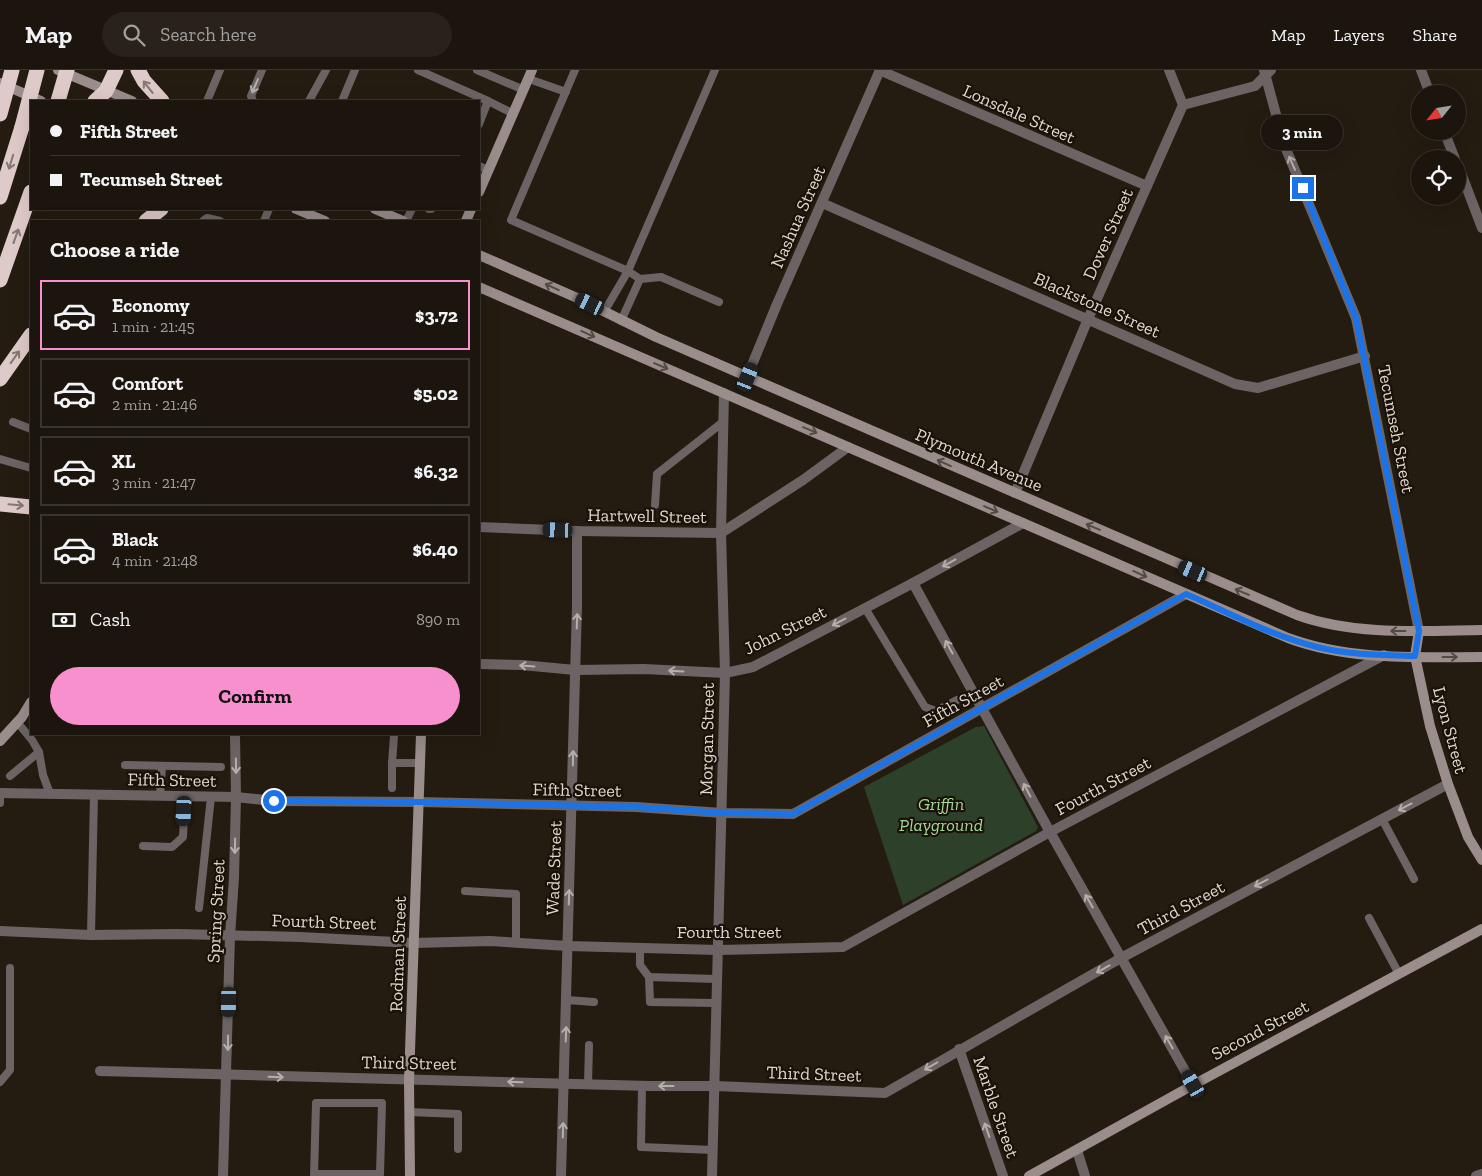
<!DOCTYPE html>
<html lang="en">
<head>
<meta charset="utf-8">
<style>
  body { margin:0; font-family:"Zilla Slab",serif; background:#28221b; color:#f1f3f6; height:100vh; display:flex; flex-direction:column; font-size:19px; white-space:nowrap }
  * { box-sizing:border-box; margin:0 }
  p { font-size:16px; color:#a09f9d }
  .icon { flex:none; width:28px; height:28px; fill:none; stroke:currentColor; stroke-width:2; stroke-linecap:round; stroke-linejoin:round }
  .map { position:relative; flex:1; overflow:hidden }
  .details { position:absolute; left:30px; top:150px; width:450px; height:515px; display:flex; flex-direction:column; background:#1b150d; border-radius:0px; box-shadow:0 5px 20px #0002,0 0 0 1px #39342e }
  .details>* { flex:none }
  .banner { position:absolute; left:30px; top:30px; width:450px; height:110px; border-radius:0px; box-shadow:0 5px 20px #0002,0 0 0 1px #39342e; display:grid; align-content:center; height:110px; padding:0 20px; background:#1b150d }
  .needle { width:32px; rotate:240deg }
  .fabs { position:absolute; left:1411px; top:15px; display:grid; gap:10px }
  .fabs a { display:grid; place-items:center; width:55px; height:55px; border-radius:50%; background:#1b150d; box-shadow:0 5px 20px #0002,0 0 0 1px #39342e; font-size:25px }
  .end { position:absolute; width:22px; height:22px; margin:-11px; border:6px solid #1a73e8; background:#fff; box-shadow:0 0 0 2px #fff }
  .from { border-radius:50% }
  .bubble { position:absolute; height:35px; border-radius:18px; background:#1b150d; box-shadow:0 5px 20px #0002,0 0 0 1px #39342e; font-size:16px; font-weight:700; line-height:35px; text-align:center }
  .car { position:absolute; width:15px; height:30px; margin:-15px -8px; border-radius:6px; box-shadow:0 0 4px 1px #0007; background:linear-gradient(#222 24%,#8ab4d8 0 40%,#222 0 76%,#8ab4d8 0 86%,#222 0) }
  .banner b { display:flex; align-items:center; gap:18px; height:48px; font-size:19px }
  .banner b+b { border-top:1px solid #39342e }
  .banner i { width:12px; height:12px; background:#f1f3f6 }
  ul { padding:0; list-style:none }
  li { display:flex; align-items:center; gap:15px; height:70px; margin:0 10px 8px; padding:0 10px; border:2px solid #39342e; border-radius:0px }
  li div { flex:1 }
  li b { display:block; font-size:19px }
  li em { font-style:normal; font-weight:700 }
  li.active { border-color:#f790cd }
  li>.icon { width:45px; height:45px; stroke-width:1.5 }
  h2 { padding:0 20px; font-size:22px; line-height:60px }
  .pay { display:flex; align-items:center; gap:12px; height:55px; padding:0 20px; font-size:19px }
  .pay p { margin-inline-start:auto }
  .primary-button { display:flex; gap:10px; margin-top:auto; padding:10px 20px }
  .primary-button a { flex:1; height:58px; border-radius:30px; background:#f790cd; color:#111; font-size:20px; font-weight:700; line-height:58px; text-align:center }
  header { display:flex; align-items:center; gap:30px; box-sizing:border-box; height:70px; padding:0 25px; background:#1b150d; border-bottom:1px solid #39342e }
  header strong { font-size:24px }
  nav { display:flex; gap:28px; margin-inline-start:auto; font-size:18px }
  .search { width:350px; height:45px; background:#28221b; display:flex; align-items:center; gap:12px; box-sizing:border-box; padding:0 18px; border-radius:28px; color:#a09f9d; font-size:19px }
  .map>svg:first-child { display:block }
</style>
</head>
<body>
<header>
<strong>Map</strong>
<div class="search"><svg class="icon" aria-label="search" viewBox="0 0 24 24"><circle cx="10" cy="10" r="6"/><path d="M15 15l6 6"/></svg>Search here</div>
<nav><a>Map</a><a>Layers</a><a>Share</a></nav>
</header>
<div class="map">
<svg width="1482" height="1106" viewBox="0 0 1482 1106">
  <rect width="100%" height="100%" fill="#241c11"/>
  <path fill="#2d402a" d="M984,656L1038,757L1036,761L903,835L864,717L976,657Z"/>
  <g fill="none" stroke-linecap="round" stroke-linejoin="round">
    <g stroke="#6c6464" stroke-width="8">
      <path d="M418,0L488,31L479,54"/>
      <path d="M477,0L524,20"/>
      <path d="M575,0L511,150L628,201L640,209"/>
      <path d="M529,9L566,22"/>
      <path d="M207,31L220,0"/>
      <path d="M253,31L251,26L262,0"/>
      <path d="M309,31L326,0"/>
      <path d="M342,31L355,0"/>
      <path d="M488,31L514,44"/>
      <path d="M479,96L488,100"/>
      <path d="M429,139H431"/>
      <path d="M203,151L207,148L220,151"/>
      <path d="M264,151L269,139"/>
      <path d="M406,151L412,139"/>
      <path d="M604,242L628,201L715,0"/>
      <path d="M621,251L640,209L661,207L719,232"/>
      <path d="M13,352L31,359"/>
      <path d="M0,389L31,398"/>
      <path d="M655,435L657,404L723,352"/>
      <path d="M865,538L925,637L936,641L957,630"/>
      <path d="M39,682L43,705L50,724"/>
      <path d="M392,693L394,666"/>
      <path d="M125,695L221,697"/>
      <path d="M10,706L39,682L32,670L17,652"/>
      <path d="M392,718V693H421"/>
      <path d="M160,726L162,696"/>
      <path d="M0,733V723"/>
      <path d="M1382,749L1414,809"/>
      <path d="M143,776L172,777L183,767L185,726"/>
      <path d="M465,821L516,824V873"/>
      <path d="M199,838L211,727"/>
      <path d="M1369,848L1399,904"/>
      <path d="M91,865L94,725"/>
      <path d="M640,878V895L649,907"/>
      <path d="M567,930L594,932"/>
      <path d="M717,933L650,932L649,907L717,909"/>
      <path d="M0,1012L10,1000V898"/>
      <path d="M588,1014L589,975"/>
      <path d="M642,1016L641,1077L713,1080"/>
      <path d="M409,1042L458,1044V1079"/>
      <path d="M314,1106L316,1033H382L380,1104H315"/>
    </g>
    <g stroke="#6c6464" stroke-width="10">
      <path d="M879,0L1147,116"/>
      <path d="M1169,0L1183,35"/>
      <path d="M1264,0L1284,74L1356,248L1419,561"/>
      <path d="M1421,0L1430,24"/>
      <path d="M1444,61L1455,89"/>
      <path d="M1458,95L1482,158"/>
      <path d="M822,133L1235,314L1258,318L1365,286"/>
      <path d="M747,307L777,234L880,0"/>
      <path d="M1015,423L1088,249L1183,35L1255,16L1271,0"/>
      <path d="M479,457L577,461L721,463L803,410L848,377"/>
      <path d="M913,513L1050,762L1193,1015"/>
      <path d="M479,594L522,595L575,600L644,599L725,603L753,597L913,513L1023,453"/>
      <path d="M0,723L236,727L274,731L419,732L636,737L722,743L793,744L1186,524"/>
      <path d="M0,861L91,865L178,864L300,867L414,873L490,871L568,876L718,880L843,877L1050,762L1384,585"/>
      <path d="M959,979L1003,1106"/>
      <path d="M100,1001L650,1016H715L885,1023L1121,888L1448,714"/>
      <path d="M1077,1080L1085,1106"/>
      <path d="M223,1106L230,866L234,808L236,727L235,664"/>
      <path d="M561,1106L577,535V461"/>
      <path d="M712,1106L725,603L721,463L724,323"/>
      <path d="M1476,1106L1482,1104"/>
    </g>
    <g stroke="#9a8d8c" stroke-width="10">
      <path d="M58,0L132,31"/>
      <path d="M0,13L41,31"/>
      <path d="M479,122L532,0"/>
      <path d="M296,139L325,151"/>
      <path d="M375,139L403,151"/>
      <path d="M466,151L471,139"/>
      <path d="M479,185L575,227L656,267L1297,545C1356,566 1421,561 1482,560"/>
      <path d="M479,217L1288,568C1350,591 1417,587 1482,587"/>
      <path d="M1419,561L1415,586L1430,656L1448,714L1468,767L1482,790"/>
      <path d="M0,671L22,647L31,632"/>
      <path d="M410,1106L409,1010L421,664"/>
      <path d="M1029,1106L1193,1015L1482,859"/>
    </g>
    <g stroke="#decac8" stroke-width="15">
      <path d="M138,0L144,11L162,31"/>
      <path d="M95,31L106,21L116,0"/>
      <path d="M0,127L22,57"/>
      <path d="M146,151L161,139"/>
      <path d="M0,210L31,122"/>
      <path d="M0,309L31,265"/>
      <path d="M0,434L31,437"/>
    </g>
    <g stroke="#decac8" stroke-width="15">
      <path d="M58,31L67,0"/>
      <path d="M0,44L12,0"/>
      <path d="M22,57L37,0"/>
    </g>
  </g>
  <defs><path id="oneway-shaft" d="M-6 0H5M1.5-3L5.5 0L1.5 3" fill="none" stroke-width="1.6" stroke-linecap="round" stroke-linejoin="round" transform="scale(1.25)"/></defs>
  <g stroke="#b5afaa">
    <use href="#oneway-shaft" transform="translate(255 16) rotate(113)"/>
    <use href="#oneway-shaft" transform="translate(1292 93) rotate(-114)"/>
    <use href="#oneway-shaft" transform="translate(949 493) rotate(151)"/>
    <use href="#oneway-shaft" transform="translate(577 551) rotate(-88)"/>
    <use href="#oneway-shaft" transform="translate(839 552) rotate(152)"/>
    <use href="#oneway-shaft" transform="translate(949 577) rotate(-119)"/>
    <use href="#oneway-shaft" transform="translate(527 596) rotate(-176)"/>
    <use href="#oneway-shaft" transform="translate(676 601) rotate(-177)"/>
    <use href="#oneway-shaft" transform="translate(573 688) rotate(-89)"/>
    <use href="#oneway-shaft" transform="translate(236 696) rotate(89)"/>
    <use href="#oneway-shaft" transform="translate(1027 720) rotate(-118)"/>
    <use href="#oneway-shaft" transform="translate(1405 737) rotate(152)"/>
    <use href="#oneway-shaft" transform="translate(235 776) rotate(91)"/>
    <use href="#oneway-shaft" transform="translate(1261 813) rotate(152)"/>
    <use href="#oneway-shaft" transform="translate(569 827) rotate(-88)"/>
    <use href="#oneway-shaft" transform="translate(1089 831) rotate(-120)"/>
    <use href="#oneway-shaft" transform="translate(1103 899) rotate(151)"/>
    <use href="#oneway-shaft" transform="translate(566 964) rotate(-88)"/>
    <use href="#oneway-shaft" transform="translate(1169 972) rotate(-120)"/>
    <use href="#oneway-shaft" transform="translate(228 973) rotate(91)"/>
    <use href="#oneway-shaft" transform="translate(931 996) rotate(150)"/>
    <use href="#oneway-shaft" transform="translate(276 1007) rotate(2)"/>
    <use href="#oneway-shaft" transform="translate(515 1012) rotate(-178)"/>
    <use href="#oneway-shaft" transform="translate(666 1016) rotate(180)"/>
    <use href="#oneway-shaft" transform="translate(563 1060) rotate(-88)"/>
    <use href="#oneway-shaft" transform="translate(987 1060) rotate(-109)"/>
  </g>
  <g stroke="#867772">
    <use href="#oneway-shaft" transform="translate(148 17) rotate(-128)"/>
    <use href="#oneway-shaft" transform="translate(11 92) rotate(107)"/>
    <use href="#oneway-shaft" transform="translate(16 166) rotate(-70)"/>
    <use href="#oneway-shaft" transform="translate(15 287) rotate(-55)"/>
    <use href="#oneway-shaft" transform="translate(16 435) rotate(5)"/>
  </g>
  <g stroke="#544943">
    <use href="#oneway-shaft" transform="translate(552 217) rotate(-156)"/>
    <use href="#oneway-shaft" transform="translate(588 264) rotate(24)"/>
    <use href="#oneway-shaft" transform="translate(661 296) rotate(23)"/>
    <use href="#oneway-shaft" transform="translate(810 360) rotate(23)"/>
    <use href="#oneway-shaft" transform="translate(944 393) rotate(-156)"/>
    <use href="#oneway-shaft" transform="translate(991 439) rotate(23)"/>
    <use href="#oneway-shaft" transform="translate(1093 457) rotate(-157)"/>
    <use href="#oneway-shaft" transform="translate(1140 504) rotate(24)"/>
    <use href="#oneway-shaft" transform="translate(1242 522) rotate(-157)"/>
    <use href="#oneway-shaft" transform="translate(1398 561) rotate(-180)"/>
    <use href="#oneway-shaft" transform="translate(1450 587)"/>
  </g>
  <g fill="none" stroke-linecap="round" stroke-linejoin="round">
    <path stroke="#1a73e8" stroke-width="6" d="M274,731L419,732L636,737L722,743L793,744L1186,524C1228,542 1271,566 1317,577C1349,585 1382,585 1415,586L1419,561L1356,248L1303,118"/>
  </g>
  <g text-anchor="middle" stroke-width="4.5" stroke-linejoin="round" paint-order="stroke">
    <g font-size="18" fill="#ddd8d0" stroke="#1a1208">
      <text transform="translate(1019 44) rotate(24)" y="6">Lonsdale Street</text>
      <text transform="translate(798 147) rotate(-66)" y="6">Nashua Street</text>
      <text transform="translate(1108 164) rotate(-66)" y="6">Dover Street</text>
      <text transform="translate(1097 235) rotate(24)" y="6">Blackstone Street</text>
      <text transform="translate(1396 359) rotate(79)" y="6">Tecumseh Street</text>
      <text transform="translate(979 390) rotate(23)" y="6">Plymouth Avenue</text>
      <text transform="translate(647 446) rotate(1)" y="6">Hartwell Street</text>
      <text transform="translate(785 560) rotate(-26)" y="6">John Street</text>
      <text transform="translate(963 631) rotate(-29)" y="6">Fifth Street</text>
      <text transform="translate(1450 660) rotate(75)" y="6">Lyon Street</text>
      <text transform="translate(707 669) rotate(-89)" y="6">Morgan Street</text>
      <text transform="translate(172 710) rotate(1)" y="6">Fifth Street</text>
      <text transform="translate(1103 716) rotate(-28)" y="6">Fourth Street</text>
      <text transform="translate(577 720) rotate(1)" y="6">Fifth Street</text>
      <text transform="translate(554 798) rotate(-88)" y="6">Wade Street</text>
      <text transform="translate(1181 838) rotate(-28)" y="6">Third Street</text>
      <text transform="translate(216 841) rotate(-87)" y="6">Spring Street</text>
      <text transform="translate(324 852) rotate(2)" y="6">Fourth Street</text>
      <text x="729" y="868">Fourth Street</text>
      <text transform="translate(398 884) rotate(-88)" y="6">Rodman Street</text>
      <text transform="translate(1260 960) rotate(-28)" y="6">Second Street</text>
      <text transform="translate(409 993) rotate(1)" y="6">Third Street</text>
      <text transform="translate(814 1004) rotate(2)" y="6">Third Street</text>
      <text transform="translate(996 1037) rotate(71)" y="6">Marble Street</text>
    </g>
    <g font-size="18" font-style="italic" fill="#a2d998" stroke="#1a1208">
      <text x="941" y="740">Griffin<tspan x="941" dy="21">Playground</tspan></text>
    </g>
  </g>
</svg>
<div class="fabs">
<a><svg class="needle" viewBox="-14 -14 28 28"><path d="M0-13l5 13h-10z" fill="#e53935"/><path d="M0 13l5-13h-10z" fill="#a09f9d"/></svg></a>
<a><svg class="icon" aria-label="locate" viewBox="0 0 24 24"><circle cx="12" cy="12" r="6"/><path d="M12 2v4M12 18v4M2 12h4M18 12h4"/></svg></a>
</div>
<i class="end from" style="left:274px;top:731px"></i>
<i class="end" style="left:1303px;top:118px"></i>
<div class="bubble" style="left:1261px;top:45px;width:82px">3 min</div>
<i class="car" style="left:590px;top:234px;rotate:296deg"></i>
<i class="car" style="left:748px;top:307px;rotate:22deg"></i>
<i class="car" style="left:558px;top:460px;rotate:272deg"></i>
<i class="car" style="left:1193px;top:501px;rotate:293deg"></i>
<i class="car" style="left:184px;top:741px;rotate:183deg"></i>
<i class="car" style="left:229px;top:932px;rotate:181deg"></i>
<i class="car" style="left:1193px;top:1014px;rotate:330deg"></i>
<div class="banner">
<b><i class="from"></i>Fifth Street</b>
<b><i></i>Tecumseh Street</b>
</div>
<section class="details">
<h2>Choose a ride</h2>
<ul>
<li class="active"><svg class="icon" aria-label="car" viewBox="0 0 24 24"><path d="M5 17H2v-5l4-1 3-4h7l3 4 3 1v5h-3M9 17h6M6 11h13"/><circle cx="7" cy="17" r="2"/><circle cx="17" cy="17" r="2"/></svg><div><b>Economy</b><p>1 min · 21:45</p></div><em>$3.72</em></li>
<li><svg class="icon" aria-label="car" viewBox="0 0 24 24"><path d="M5 17H2v-5l4-1 3-4h7l3 4 3 1v5h-3M9 17h6M6 11h13"/><circle cx="7" cy="17" r="2"/><circle cx="17" cy="17" r="2"/></svg><div><b>Comfort</b><p>2 min · 21:46</p></div><em>$5.02</em></li>
<li><svg class="icon" aria-label="car" viewBox="0 0 24 24"><path d="M5 17H2v-5l4-1 3-4h7l3 4 3 1v5h-3M9 17h6M6 11h13"/><circle cx="7" cy="17" r="2"/><circle cx="17" cy="17" r="2"/></svg><div><b>XL</b><p>3 min · 21:47</p></div><em>$6.32</em></li>
<li><svg class="icon" aria-label="car" viewBox="0 0 24 24"><path d="M5 17H2v-5l4-1 3-4h7l3 4 3 1v5h-3M9 17h6M6 11h13"/><circle cx="7" cy="17" r="2"/><circle cx="17" cy="17" r="2"/></svg><div><b>Black</b><p>4 min · 21:48</p></div><em>$6.40</em></li>
</ul>
<div class="pay"><svg class="icon" aria-label="cash" viewBox="0 0 24 24"><path d="M3 7h18v10H3z"/><circle cx="12" cy="12" r="2"/></svg>Cash<p>890 m</p></div>
<div class="primary-button"><a>Confirm</a></div>
</section>
</div>
</body>
</html>
